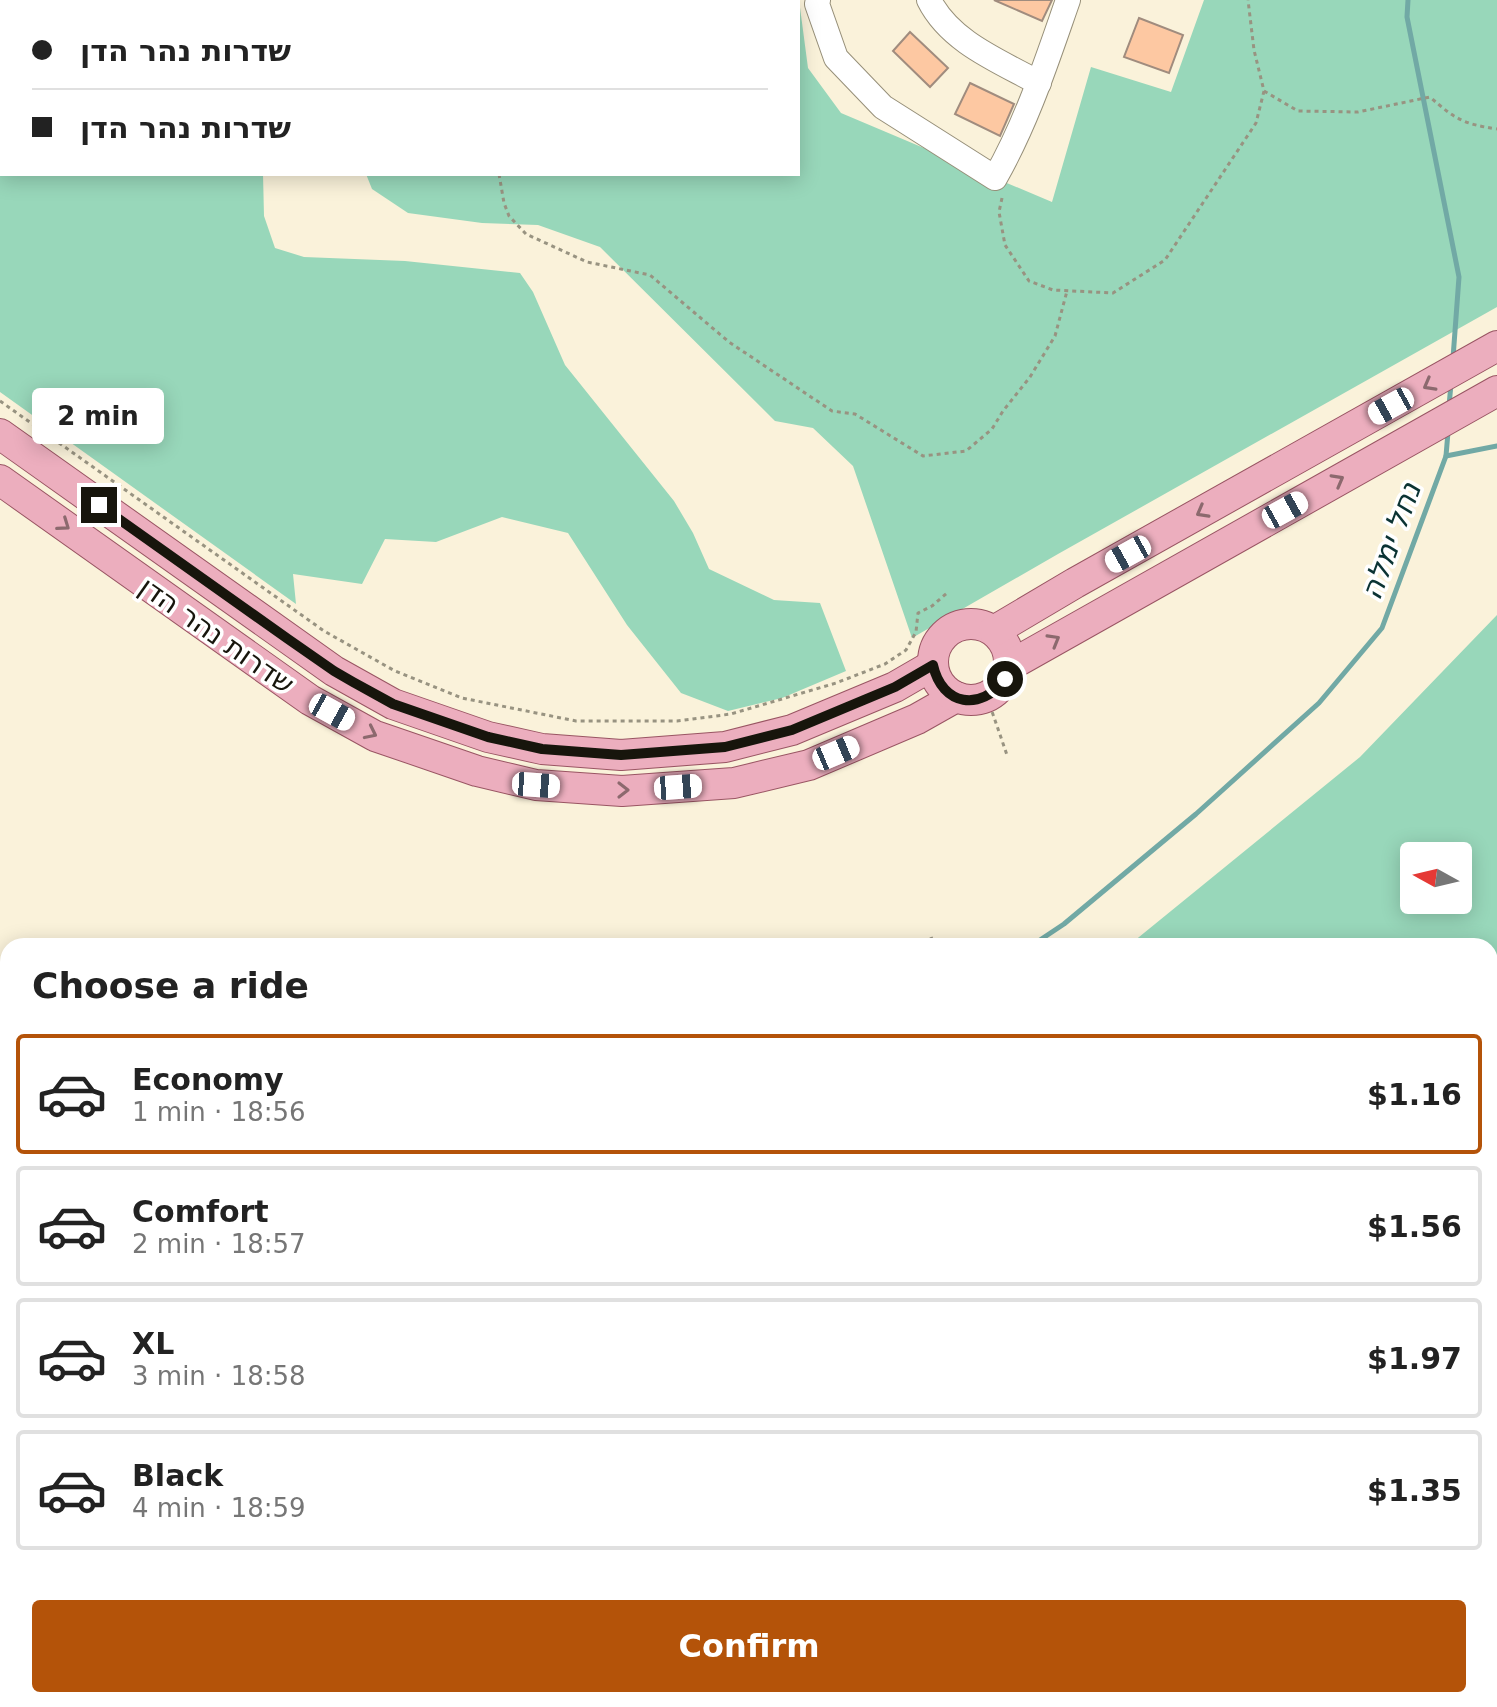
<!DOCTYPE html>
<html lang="en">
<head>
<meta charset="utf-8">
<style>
  body { margin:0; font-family:"DejaVu Sans","Noto Sans Hebrew",sans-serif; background:#f2f2f2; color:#222; height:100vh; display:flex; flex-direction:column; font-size:30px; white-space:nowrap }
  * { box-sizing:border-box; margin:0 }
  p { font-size:26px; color:#767676 }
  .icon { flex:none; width:44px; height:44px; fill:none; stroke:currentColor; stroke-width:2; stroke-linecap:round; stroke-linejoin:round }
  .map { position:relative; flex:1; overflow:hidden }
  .side { position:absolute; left:0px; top:938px; width:1498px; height:770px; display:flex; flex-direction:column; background:#fff; border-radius:24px 24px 0 0; box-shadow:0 4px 20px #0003 }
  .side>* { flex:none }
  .banner { position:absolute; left:0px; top:0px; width:800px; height:176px; box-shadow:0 4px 20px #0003; display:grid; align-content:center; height:176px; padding:0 32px; background:#fff }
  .needle { width:52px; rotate:278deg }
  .tools { position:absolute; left:1400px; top:842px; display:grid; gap:16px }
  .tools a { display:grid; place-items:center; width:72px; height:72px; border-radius:8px; background:#fff; box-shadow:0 4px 20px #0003; font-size:40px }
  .end { position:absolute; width:36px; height:36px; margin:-18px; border:10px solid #17150c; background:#fff; box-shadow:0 0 0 4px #fff }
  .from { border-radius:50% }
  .bubble { position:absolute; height:56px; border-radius:8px; background:#fff; box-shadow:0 4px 20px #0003; font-size:26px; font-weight:600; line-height:56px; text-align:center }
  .car { position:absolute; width:24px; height:48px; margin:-24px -12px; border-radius:10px; box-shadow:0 0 6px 2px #0007; background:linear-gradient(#fff 24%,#345 0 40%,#fff 0 76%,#345 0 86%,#fff 0) }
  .banner b { display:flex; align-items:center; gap:28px; height:76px; font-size:30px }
  .banner b+b { border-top:2px solid #e0e0e0 }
  .banner i { width:20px; height:20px; background:#222 }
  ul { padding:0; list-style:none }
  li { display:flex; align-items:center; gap:24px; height:120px; margin:0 16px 12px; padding:0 16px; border:4px solid #e0e0e0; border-radius:8px }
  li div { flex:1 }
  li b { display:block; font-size:30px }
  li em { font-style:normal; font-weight:600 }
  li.current { border-color:#b45309 }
  li>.icon { width:72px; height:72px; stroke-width:1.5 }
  h2 { padding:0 32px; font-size:36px; line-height:96px }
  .button { display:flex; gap:16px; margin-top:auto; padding:16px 32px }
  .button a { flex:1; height:92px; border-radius:8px; background:#b45309; color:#fff; font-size:32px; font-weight:600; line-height:92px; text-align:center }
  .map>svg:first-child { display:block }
</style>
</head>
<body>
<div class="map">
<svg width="1497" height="1707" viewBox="0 0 1497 1707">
  <rect width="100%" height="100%" fill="#faf2da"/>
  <g fill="#98d7ba" fill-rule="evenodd">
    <path d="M0,0H277L276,2H2V174H263L264,216L275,248L304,257L405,261L520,273L533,292L565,365L674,501L693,533L709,569L774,600L820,603L846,671L782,698L728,711L681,693L627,625L568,533L502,517L436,542L385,539L362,584L293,574L296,604L0,392Z"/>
    <path d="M408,0H799L808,68L841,113L1052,202L1091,67L1171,92L1204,0H1497V307L1058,554L912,638L853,466L813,428L775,421L600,247L538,225L482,223L408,213L372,189L366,174H798V2H408Z"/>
    <path d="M1497,615V1562L1490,1577V946H1128L1360,757ZM1414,856H1458V900H1414Z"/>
    <path d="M0,1398H8V1700H1430L1427,1707H0Z"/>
  </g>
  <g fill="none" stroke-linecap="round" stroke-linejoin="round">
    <g stroke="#71a9a5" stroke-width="5">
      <path d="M1408,0L1407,17L1459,277L1453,358"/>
      <path d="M1449,406L1451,384"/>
      <path d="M1446,456L1497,446"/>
      <path d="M1031,946L1064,924L1196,814L1319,703L1382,628L1446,456L1448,432"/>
      <path d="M0,1058H8"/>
      <path d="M1490,1199L1497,1202"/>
    </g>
  </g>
  <g fill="#fdc8a2" stroke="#a08c7e" stroke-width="2">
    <path d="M994,0H1052L1042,21Z"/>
    <path d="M1139,18L1183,35L1169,73L1124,57Z"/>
    <path d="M910,32L948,68L930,87L893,51Z"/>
    <path d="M970,83L1014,104L1000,136L955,114Z"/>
  </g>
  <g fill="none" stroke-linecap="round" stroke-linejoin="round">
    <g stroke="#968f79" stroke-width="26">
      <g id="minor">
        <path d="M818,0L817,4L836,58L883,107L995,178C1027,122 1047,60 1068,0"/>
        <path d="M929,0C950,42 999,61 1039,83"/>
      </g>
    </g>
    <g stroke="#995563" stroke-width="32">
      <g id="major">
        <path d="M0,434L334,671L393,704L488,737L542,749L621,755L725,747L792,730L895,687L933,665"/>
        <path d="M0,480L310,700L375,736L477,771L536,785L622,791L734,783L809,765L917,719L956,697"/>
        <circle cx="971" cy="662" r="38"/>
        <path d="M994,631L1075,583L1497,346"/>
        <path d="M1009,666L1497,391"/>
      </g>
    </g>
    <g stroke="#989381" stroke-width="3" stroke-dasharray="4 4" stroke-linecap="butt">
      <path d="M503,2V0"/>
      <path d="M1264,91L1298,111L1358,112L1430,97C1455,119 1463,124 1497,129"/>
      <path d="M499,174L504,203L509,216L526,234L587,262L650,275L729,342L832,411L855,414L923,456L966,451L992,429L1003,411L1030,377L1055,336L1067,291"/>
      <path d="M1002,198L999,212L1005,245L1029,281L1053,290L1113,293L1165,260L1256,123L1264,91L1254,50L1248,0"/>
      <path d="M0,401L324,631L395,671L462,698L576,721H677L731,714L836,683L885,664L906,650L916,632L918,613L932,606L947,593"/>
      <path d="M987,697L1007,755"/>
      <path d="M907,946L933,938"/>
      <path d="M0,1018L8,1019"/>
      <path d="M0,1579L8,1580"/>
      <path d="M1490,1599L1497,1585"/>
      <path d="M773,1707L774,1700"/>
      <path d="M1436,1707L1439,1700"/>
    </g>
    <use href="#minor" stroke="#fff" stroke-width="24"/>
    <use href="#major" stroke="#ecaebe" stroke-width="30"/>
  </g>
  <defs><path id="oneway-chevron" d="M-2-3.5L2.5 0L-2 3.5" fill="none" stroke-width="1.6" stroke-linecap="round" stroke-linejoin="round" transform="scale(2)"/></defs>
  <g stroke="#8c696e">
    <use href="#oneway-chevron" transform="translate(1429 385) rotate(151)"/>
    <use href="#oneway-chevron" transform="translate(1338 480) rotate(-29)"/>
    <use href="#oneway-chevron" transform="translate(1202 512) rotate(151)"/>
    <use href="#oneway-chevron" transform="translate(64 525) rotate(35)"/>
    <use href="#oneway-chevron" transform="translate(1054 640) rotate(-30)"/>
    <use href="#oneway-chevron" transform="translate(371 733) rotate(26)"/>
    <use href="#oneway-chevron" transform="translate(623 790)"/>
  </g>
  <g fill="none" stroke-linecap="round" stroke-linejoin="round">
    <path stroke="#17150c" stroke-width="10" d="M99,505L288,639L334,671L353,682L393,704L488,737L542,749L621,755L725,747L792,730L895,687L933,665C942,706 981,712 1005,679"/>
  </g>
  <g text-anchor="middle" stroke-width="7" stroke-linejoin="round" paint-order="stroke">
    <g font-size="28" fill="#17150c" stroke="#fff">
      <text transform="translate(217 635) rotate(35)" y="10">שדרות נהר הדן</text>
    </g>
    <g font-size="30" font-style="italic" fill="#0b3333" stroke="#fff">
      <text transform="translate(1391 541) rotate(-70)" y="10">נחל ימלה</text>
    </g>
  </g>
</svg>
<div class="tools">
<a><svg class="needle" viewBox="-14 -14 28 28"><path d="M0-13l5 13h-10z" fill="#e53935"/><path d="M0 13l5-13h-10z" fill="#767676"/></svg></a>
</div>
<i class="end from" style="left:1005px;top:679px"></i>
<i class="end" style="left:99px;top:505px"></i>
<div class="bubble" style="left:32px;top:388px;width:132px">2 min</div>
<i class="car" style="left:1391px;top:406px;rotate:241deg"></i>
<i class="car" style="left:1285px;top:510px;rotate:61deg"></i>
<i class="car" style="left:1128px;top:554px;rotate:241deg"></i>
<i class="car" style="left:332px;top:712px;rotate:119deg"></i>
<i class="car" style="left:836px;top:753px;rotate:67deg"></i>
<i class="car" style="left:536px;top:785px;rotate:94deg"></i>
<i class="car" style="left:678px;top:787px;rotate:86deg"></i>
<div class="banner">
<b><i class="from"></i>שדרות נהר הדן</b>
<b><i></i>שדרות נהר הדן</b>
</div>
<section class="side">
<h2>Choose a ride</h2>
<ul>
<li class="current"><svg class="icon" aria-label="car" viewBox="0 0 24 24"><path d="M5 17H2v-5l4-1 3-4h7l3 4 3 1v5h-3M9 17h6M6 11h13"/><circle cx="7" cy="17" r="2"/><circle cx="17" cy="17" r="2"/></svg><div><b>Economy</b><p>1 min · 18:56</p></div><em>$1.16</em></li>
<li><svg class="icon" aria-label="car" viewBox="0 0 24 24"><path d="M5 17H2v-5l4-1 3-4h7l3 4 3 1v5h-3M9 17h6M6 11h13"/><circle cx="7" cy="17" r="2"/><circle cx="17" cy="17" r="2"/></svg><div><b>Comfort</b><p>2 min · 18:57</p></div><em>$1.56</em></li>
<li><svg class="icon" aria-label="car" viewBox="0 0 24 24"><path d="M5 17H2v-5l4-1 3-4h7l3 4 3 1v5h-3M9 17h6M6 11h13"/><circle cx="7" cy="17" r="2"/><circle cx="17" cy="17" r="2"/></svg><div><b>XL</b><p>3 min · 18:58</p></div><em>$1.97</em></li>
<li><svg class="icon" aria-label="car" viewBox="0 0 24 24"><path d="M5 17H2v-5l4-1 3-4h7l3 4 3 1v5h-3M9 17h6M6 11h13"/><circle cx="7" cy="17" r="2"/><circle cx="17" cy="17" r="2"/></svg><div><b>Black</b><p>4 min · 18:59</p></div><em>$1.35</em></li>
</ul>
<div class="button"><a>Confirm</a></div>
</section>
</div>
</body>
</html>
